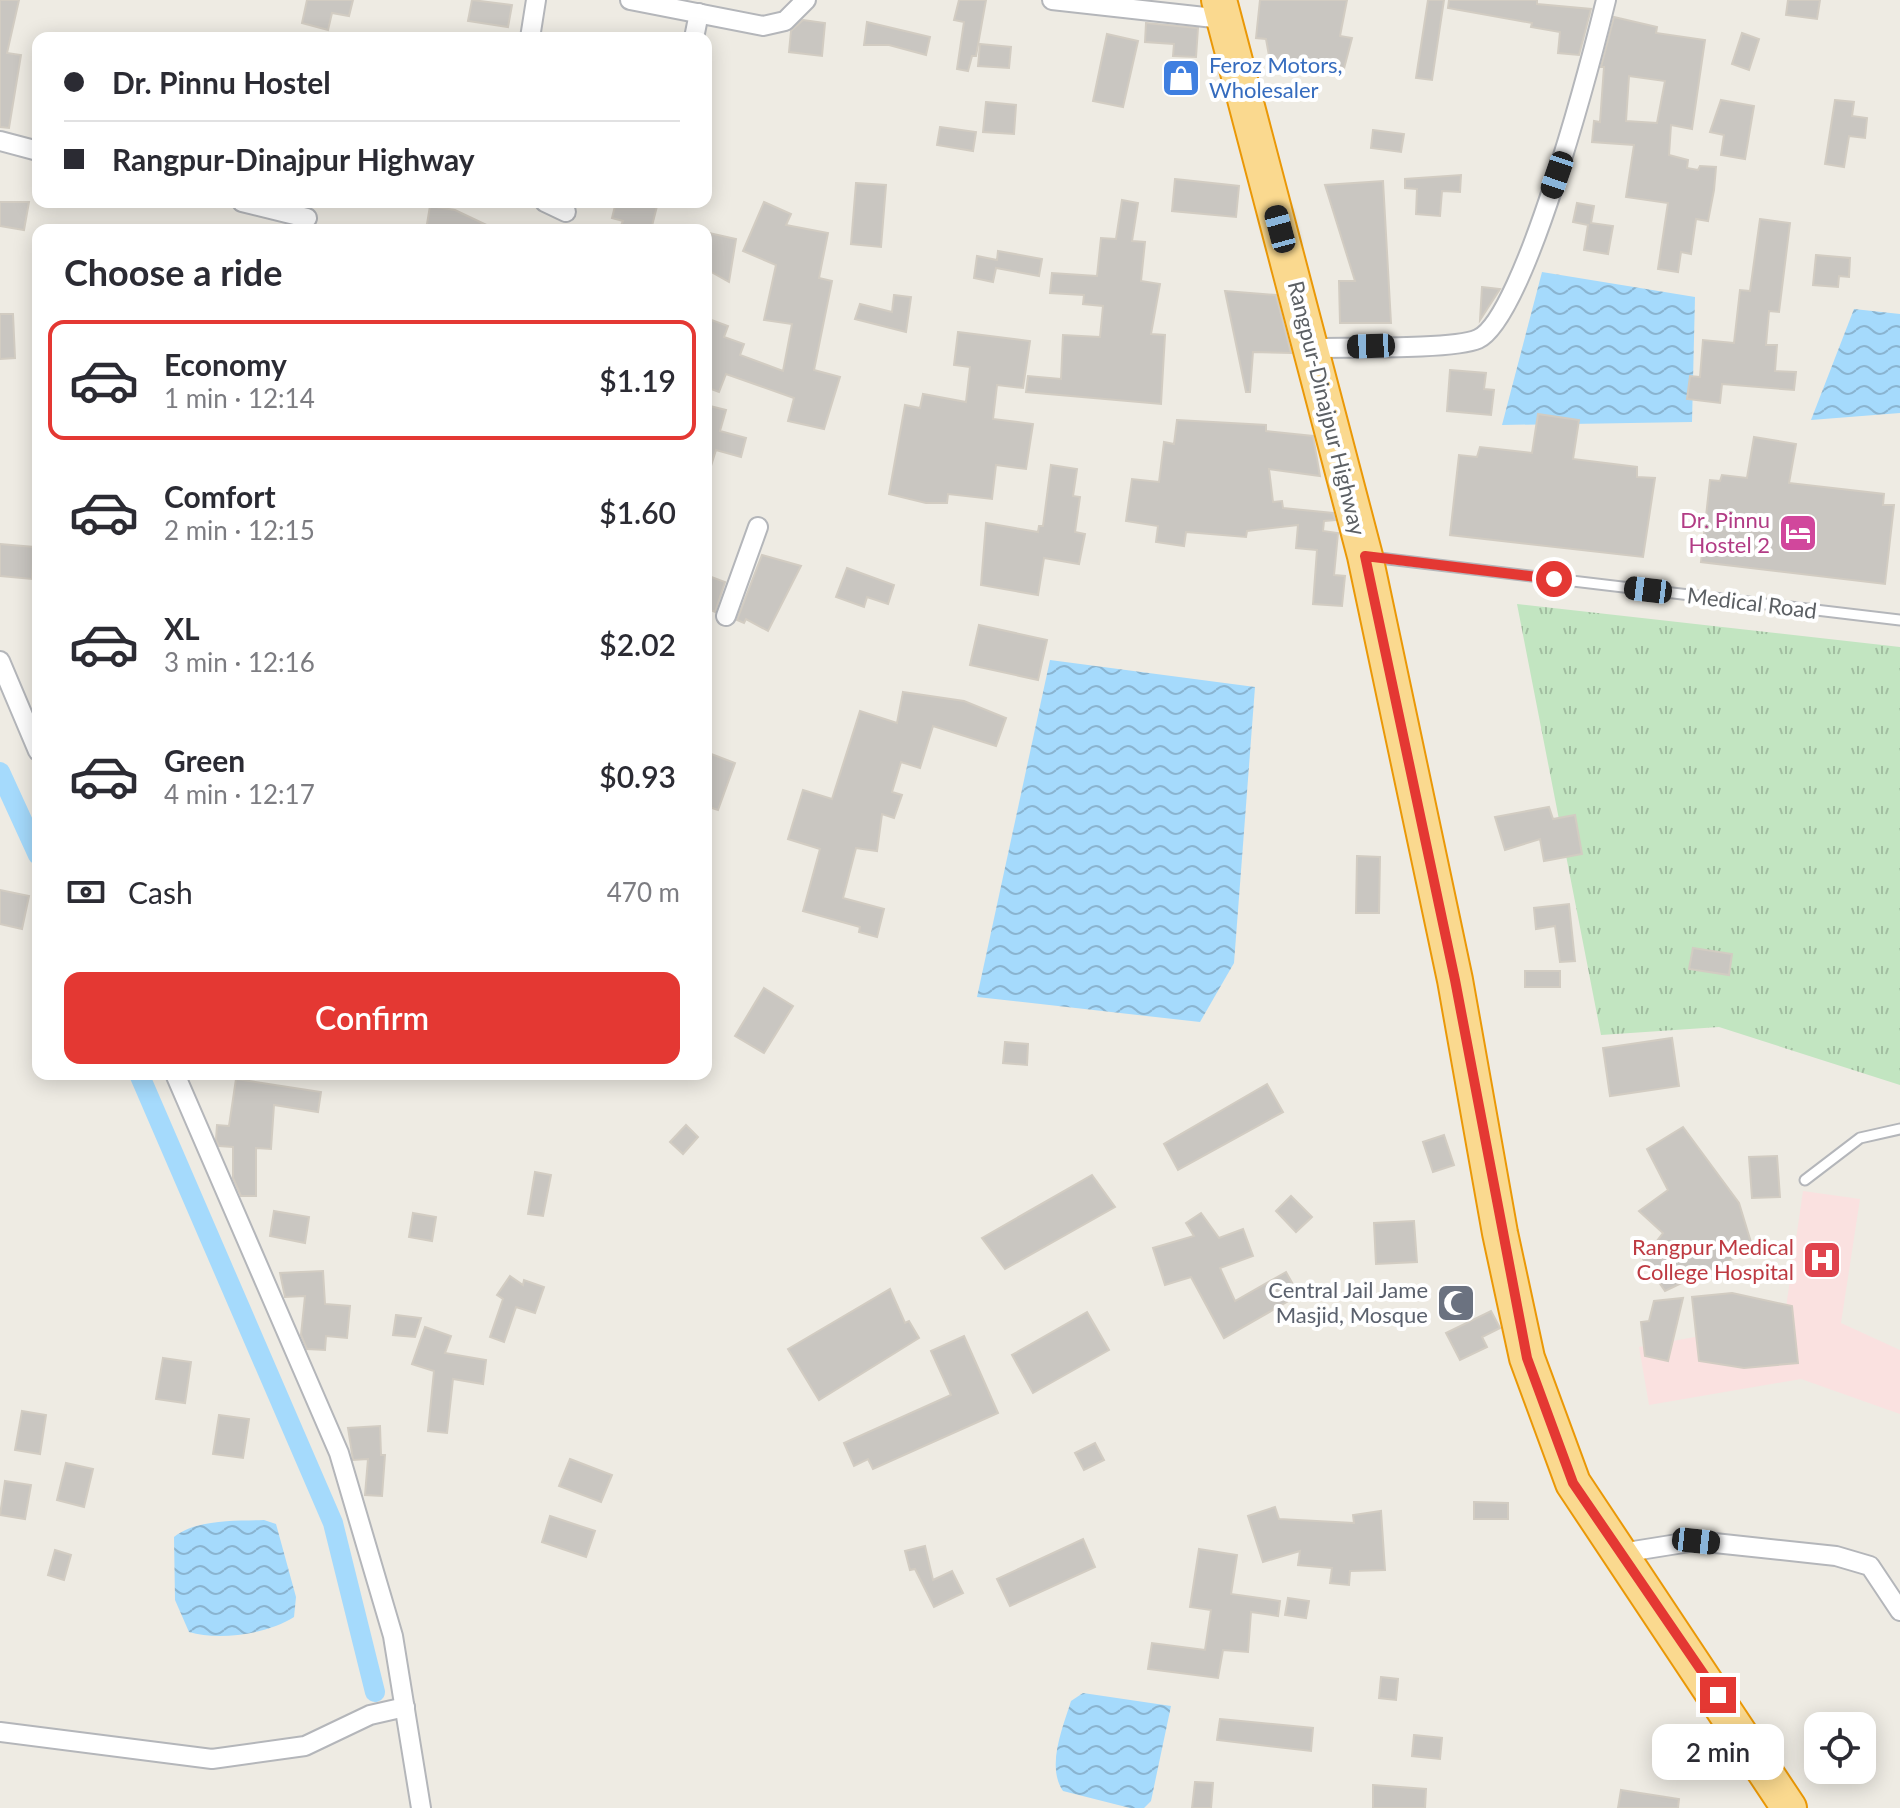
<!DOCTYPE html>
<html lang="en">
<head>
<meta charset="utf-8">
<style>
  body { margin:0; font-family:Lato,sans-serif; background:#f7f7f7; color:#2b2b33; height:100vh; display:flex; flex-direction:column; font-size:30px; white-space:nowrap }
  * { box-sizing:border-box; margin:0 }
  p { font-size:26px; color:#7c7c81 }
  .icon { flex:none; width:44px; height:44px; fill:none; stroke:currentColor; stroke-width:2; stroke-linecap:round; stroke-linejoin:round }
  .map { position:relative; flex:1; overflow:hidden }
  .details { position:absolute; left:32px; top:224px; width:680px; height:856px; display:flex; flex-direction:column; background:#fff; border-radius:16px; box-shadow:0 4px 20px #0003 }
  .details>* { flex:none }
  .hud { position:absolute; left:32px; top:32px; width:680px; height:176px; border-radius:16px; box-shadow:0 4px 20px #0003; display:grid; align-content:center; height:176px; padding:0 32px; background:#fff }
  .controls { position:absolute; left:1804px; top:1712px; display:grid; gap:16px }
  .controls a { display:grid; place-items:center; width:72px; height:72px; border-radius:16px; background:#fff; box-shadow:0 4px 20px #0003; font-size:40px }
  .end { position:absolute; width:36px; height:36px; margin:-18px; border:10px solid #e43833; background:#fff; box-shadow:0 0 0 4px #fff }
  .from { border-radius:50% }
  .bubble { position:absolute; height:56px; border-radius:16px; background:#fff; box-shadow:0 4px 20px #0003; font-size:26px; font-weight:600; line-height:56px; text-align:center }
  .car { position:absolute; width:24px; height:48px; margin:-24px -12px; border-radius:10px; box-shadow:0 0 6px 2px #0007; background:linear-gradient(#222 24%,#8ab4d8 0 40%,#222 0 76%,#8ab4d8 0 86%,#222 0) }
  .hud b { display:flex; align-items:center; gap:28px; height:76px; font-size:30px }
  .hud b+b { border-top:2px solid #e1e1e2 }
  .hud i { width:20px; height:20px; background:#2b2b33 }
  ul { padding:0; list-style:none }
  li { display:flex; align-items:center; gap:24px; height:120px; margin:0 16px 12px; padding:0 16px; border:4px solid transparent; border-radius:16px }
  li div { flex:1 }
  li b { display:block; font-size:30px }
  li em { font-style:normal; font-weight:600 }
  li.selected { border-color:#e43833 }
  li>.icon { width:72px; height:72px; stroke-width:1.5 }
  h2 { padding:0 32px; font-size:36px; line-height:96px }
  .pay { display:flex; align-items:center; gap:20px; height:88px; padding:0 32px; font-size:30px }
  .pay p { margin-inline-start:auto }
  .button { display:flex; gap:16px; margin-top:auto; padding:16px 32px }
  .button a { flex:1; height:92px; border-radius:16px; background:#e43833; color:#fff; font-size:32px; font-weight:600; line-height:92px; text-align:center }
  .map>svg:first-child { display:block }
</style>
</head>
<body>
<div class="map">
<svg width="1900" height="1808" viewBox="0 0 1900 1808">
  <defs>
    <pattern id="grass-tufts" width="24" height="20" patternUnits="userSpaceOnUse" patternTransform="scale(2)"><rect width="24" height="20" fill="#c2e5c1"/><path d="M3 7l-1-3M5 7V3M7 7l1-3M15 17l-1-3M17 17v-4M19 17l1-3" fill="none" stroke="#a1bda0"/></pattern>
    <pattern id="water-waves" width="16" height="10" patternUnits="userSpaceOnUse" patternTransform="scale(2)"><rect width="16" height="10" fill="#a5dafc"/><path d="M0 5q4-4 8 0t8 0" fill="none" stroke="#8ab4d0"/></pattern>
  </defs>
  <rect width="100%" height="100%" fill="#eeebe3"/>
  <path fill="#fae1e0" d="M1803,1191L1860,1199L1841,1323L1900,1350V1414L1801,1379L1649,1405L1639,1347L1784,1321Z"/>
  <path fill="url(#grass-tufts)" d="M1517,604L1900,647V1085L1719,1027L1601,1035Z"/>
  <g fill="url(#water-waves)">
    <path d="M1542,272L1695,297L1692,422L1502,425Z"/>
    <path d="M1854,309L1900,314V413L1811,420Z"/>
    <path d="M1050,660L1255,687L1234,963L1200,1022L977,997Z"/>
    <path d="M264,1520L276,1524L296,1597L294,1617C268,1634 219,1641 189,1632L175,1600L174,1537C197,1519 235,1521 264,1520Z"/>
    <path d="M1083,1693L1171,1706L1151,1801L1144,1808H1130L1063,1791C1046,1766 1063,1727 1071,1701Z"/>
  </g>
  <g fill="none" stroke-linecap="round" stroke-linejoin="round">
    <g stroke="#a5dafc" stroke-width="20">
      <path d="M0,772L38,855"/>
      <path d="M139,1074L333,1523L375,1692"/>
    </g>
  </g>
  <g fill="#c9c6c1" stroke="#d2ccc2" stroke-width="2" fill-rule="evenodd">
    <path d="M0,0H19L7,53L21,55L9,128L0,127Z"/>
    <path d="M307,0H353L349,16L332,13L328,30L302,23Z"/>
    <path d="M472,0L512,5L508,27L468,21Z"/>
    <path d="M959,0H986L976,56H972L968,71L957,69L964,22L954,20Z"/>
    <path d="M1260,0H1347L1340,36L1352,38L1342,76L1293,68V64H1280V59L1270,61L1266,39L1256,38Z"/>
    <path d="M1428,0H1444L1432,80L1416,78Z"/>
    <path d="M1449,0H1537V4L1591,9L1579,55L1558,53L1560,32L1531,27L1532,23L1448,8Z"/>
    <path d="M1788,0H1820L1817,19L1786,15Z"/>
    <path d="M1614,17L1657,27L1656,33L1705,40L1692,129L1671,125L1669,155L1688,160L1687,168L1698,170L1700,166L1716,167L1714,190L1708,221L1696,219L1691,254L1681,252L1678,272L1658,269L1668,203L1626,197L1634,145L1592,142L1594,121L1600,122L1604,67H1601ZM1629,76L1665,81L1657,123L1626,121Z"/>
    <path d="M803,20L825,23L822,56L789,52L791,31Z"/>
    <path d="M867,22L930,37L926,55L889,45H864Z"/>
    <path d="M1146,23L1198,28L1196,57L1173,56L1174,44L1145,42Z"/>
    <path d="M1742,33L1759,39L1749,70L1732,64Z"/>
    <path d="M1107,34L1138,41L1123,107L1093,101Z"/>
    <path d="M980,44L1011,47L1009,68L978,66Z"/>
    <path d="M1721,100L1754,106L1745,159L1721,155L1724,135L1710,132Z"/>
    <path d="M1835,100L1854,102L1852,116L1867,118L1865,138L1849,136L1844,167L1825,164Z"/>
    <path d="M986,102L1016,105L1014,134L983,132Z"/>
    <path d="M940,127L976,132L973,151L937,145Z"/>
    <path d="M1373,130L1404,134L1401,152L1371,148Z"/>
    <path d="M1461,175L1460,192L1442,191L1440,216L1416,214L1417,189L1405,188V179Z"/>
    <path d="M1175,179L1239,186L1236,217L1172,211Z"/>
    <path d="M1383,181L1391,323H1340L1339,281H1355L1325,185Z"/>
    <path d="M856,183L886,185L881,247L851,244Z"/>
    <path d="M1122,200L1138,203L1132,241L1145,242L1141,281L1160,284L1151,334L1165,335L1161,404L1026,392L1028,376L1061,379L1063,335L1100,337L1103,306L1083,304L1084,295L1050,293L1052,273L1097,276L1101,238L1116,239Z"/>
    <path d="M0,202H29L24,230L0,226Z"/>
    <path d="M616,202H658L651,230H619L623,221L612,218Z"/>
    <path d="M764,202L791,214L786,225L828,233L819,278L832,281L814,370L840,377L824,429L788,421L794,398L726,374L719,392L706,387V318L728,326L724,337L744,344L740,355L783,371L792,324L764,320L776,265L743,251Z"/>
    <path d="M1577,203L1594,206L1591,223L1613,226L1608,254L1584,250L1588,225L1573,222Z"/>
    <path d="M430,206L455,210L497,230H426Z"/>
    <path d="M1760,219L1790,223L1779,312L1769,311L1766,345H1777L1775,371L1796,372L1794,390L1722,384L1720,403L1687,399L1690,376L1700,377L1703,340L1734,343L1740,290L1750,291Z"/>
    <path d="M709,233L736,239L729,282L706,269Z"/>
    <path d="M998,251L1042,259L1039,276L996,268L993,282L974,278L977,256L997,260Z"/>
    <path d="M1816,255L1850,258L1849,277L1839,276L1838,287L1813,285Z"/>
    <path d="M1482,287L1500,289L1480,320Z"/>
    <path d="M1225,291L1276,295L1291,353L1253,352L1250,392H1246Z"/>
    <path d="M894,295L911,297L906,332L855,319L860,304L892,312Z"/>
    <path d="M0,314H13L15,358L0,359Z"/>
    <path d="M958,332L1030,341L1023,388L997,385L993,419L1033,424L1026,469L996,465L992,499L948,494L947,503H926L889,494L905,405L920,408L923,394L966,402L970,367L954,365Z"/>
    <path d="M1450,370L1486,373L1484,389L1494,390L1491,415L1447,411Z"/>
    <path d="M706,405L726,410L720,431L746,438L741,457L716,450L711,466H706Z"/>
    <path d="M1538,414L1579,420L1573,459L1637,467V477L1655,478L1643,557L1450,535L1459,455L1477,457L1480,447L1532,453Z"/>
    <path d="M1177,420L1266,425V431L1313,436L1320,476L1269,469L1273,502L1282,501L1283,508L1333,513L1335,520L1324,521L1323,531L1338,533L1334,575L1345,576L1342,606L1313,604L1317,550L1296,548L1298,525L1247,531L1246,537L1186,532L1184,546L1156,542L1158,526L1126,521L1132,479L1159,482L1164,442L1174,444Z"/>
    <path d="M1754,437L1796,444L1789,483L1884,494L1883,505H1894L1885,584L1701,562L1710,480L1720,481L1722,475L1747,478Z"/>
    <path d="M1051,465L1077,469L1073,496L1080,497L1075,532L1085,534L1079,564L1044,558L1038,595L981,585L986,523L1038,532L1039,526H1043Z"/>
    <path d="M0,544L34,547L32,579L0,576Z"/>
    <path d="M762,555L801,566L768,631L746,619L744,623L737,620Z"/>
    <path d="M847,568L894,585L888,604L867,597L864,607L836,597Z"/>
    <path d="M706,575L725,582L715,612L706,608Z"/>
    <path d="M979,625L1047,640L1038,680L970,665Z"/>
    <path d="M903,692L964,701L1006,718L996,746L933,726L920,768L901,762L892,792L902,795L894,818L882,814L877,851L856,848L843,898L884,909L877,937L859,932L860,927L803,911L820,849L788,839L803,790L832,799L860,711L897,723Z"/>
    <path d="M706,752L735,763L718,810L706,806Z"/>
    <path d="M1549,807L1553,819L1575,815L1582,854L1544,861L1540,839L1505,850L1495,817Z"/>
    <path d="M1357,856L1380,857L1379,913H1356Z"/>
    <path d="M0,890L29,896L22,929L0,924Z"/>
    <path d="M1569,904L1575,961L1560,962L1555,926L1536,929L1534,908Z"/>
    <path d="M1693,948L1732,954L1729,975L1689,969Z"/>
    <rect x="1525" y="971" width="35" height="16"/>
    <path d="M764,988L793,1006L764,1053L735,1036Z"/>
    <path d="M1672,1038L1679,1086L1610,1096L1603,1048Z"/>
    <path d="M1005,1042L1028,1044L1027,1065L1003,1063Z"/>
    <path d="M236,1079L321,1092L318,1112L274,1105L271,1149L256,1148V1196H241L233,1178V1147L219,1146L216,1140L217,1125L229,1126Z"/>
    <path d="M1267,1084L1283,1112L1178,1170L1164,1144Z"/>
    <path d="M686,1125L698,1137L683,1154L670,1142Z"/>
    <path d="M1683,1127L1739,1203L1753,1249L1691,1279L1690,1271L1688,1280L1665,1291L1643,1259L1663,1233L1639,1211L1668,1190L1647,1149Z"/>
    <path d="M1444,1135L1454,1165L1433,1172L1423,1142Z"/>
    <path d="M1777,1156L1780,1197L1752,1198L1749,1157Z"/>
    <path d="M535,1172L551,1175L543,1216L528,1214Z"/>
    <path d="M1092,1175L1115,1207L1005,1269L982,1238Z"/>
    <path d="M1291,1196L1312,1217L1296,1232L1276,1211Z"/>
    <path d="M274,1211L309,1217L305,1243L270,1236Z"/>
    <path d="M413,1213L436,1217L432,1241L409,1237Z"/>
    <path d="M1201,1213L1219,1238L1243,1229L1253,1256L1220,1268L1235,1301L1286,1272L1299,1295L1224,1338L1191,1277L1165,1285L1153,1248L1194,1236L1186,1223Z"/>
    <path d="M1414,1221L1417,1262L1376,1264L1374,1223Z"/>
    <path d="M323,1271L325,1304L350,1306L347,1338L326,1336L325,1350L307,1349L301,1335L305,1296L285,1297L280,1273Z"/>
    <path d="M510,1276L523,1285L524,1280L544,1287L535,1313L516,1307L504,1342L490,1337L503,1299L497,1295Z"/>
    <path d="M890,1289L905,1323L909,1321L919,1338L819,1400L788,1349Z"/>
    <path d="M1732,1293L1792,1306L1798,1363L1744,1368L1699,1361L1692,1297Z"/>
    <path d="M1683,1298L1668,1361L1645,1356L1641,1322L1649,1321L1654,1301Z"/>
    <path d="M1491,1311L1500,1328L1482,1337L1487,1347L1460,1360L1446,1333Z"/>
    <path d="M1087,1312L1109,1350L1033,1393L1012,1355Z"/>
    <path d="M396,1315L421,1318L415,1337L393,1335Z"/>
    <path d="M425,1327L451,1336L445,1353L486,1360L483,1384L453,1379L447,1433L428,1431L434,1371L412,1364Z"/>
    <path d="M964,1336L998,1413L873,1469L868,1459L854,1466L844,1443L951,1395L931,1351Z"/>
    <path d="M163,1358L191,1362L185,1403L156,1399Z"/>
    <path d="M22,1411L46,1415L40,1454L15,1450Z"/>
    <path d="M219,1415L249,1419L243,1458L213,1454Z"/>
    <path d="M380,1426L381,1455H385L382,1496L365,1495L368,1459L353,1460L348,1428Z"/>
    <path d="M1095,1443L1104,1460L1084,1470L1075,1453Z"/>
    <path d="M570,1459L612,1475L601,1502L559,1486Z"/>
    <path d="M66,1463L93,1469L84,1507L57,1500Z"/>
    <path d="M5,1481L31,1485L25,1519L0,1515Z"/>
    <path d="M1474,1502L1508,1503V1519H1474Z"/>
    <path d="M1275,1507L1279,1519L1354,1523L1353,1515L1381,1511L1385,1570L1350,1571L1349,1585L1330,1583L1332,1568L1298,1565L1300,1551L1263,1562L1248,1516Z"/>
    <path d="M550,1516L595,1531L586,1557L542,1542Z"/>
    <path d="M1083,1539L1095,1567L1010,1606L997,1579Z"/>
    <path d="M925,1546L933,1580L952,1571L963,1593L934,1607L915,1569L910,1570L905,1551Z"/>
    <path d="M1199,1549L1237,1555L1231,1594L1280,1601L1278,1616L1251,1612L1248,1652L1223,1650L1218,1678L1148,1669L1152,1643L1205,1650L1211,1610L1190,1607Z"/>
    <path d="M55,1550L71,1555L64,1580L48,1575Z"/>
    <path d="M1288,1598L1309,1601L1306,1618L1285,1615Z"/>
    <path d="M1381,1677L1398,1679L1396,1700L1379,1698Z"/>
    <path d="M1220,1719L1313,1728L1311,1751L1217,1740Z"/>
    <path d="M1414,1735L1442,1738L1440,1759L1412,1756Z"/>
    <path d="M1195,1782L1213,1783L1211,1808H1192Z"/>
    <path d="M1373,1785L1426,1789L1425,1808H1373Z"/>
    <path d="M1621,1790L1679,1799L1678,1808H1618Z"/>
  </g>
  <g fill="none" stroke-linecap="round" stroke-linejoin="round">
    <g stroke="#b4b6ba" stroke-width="13">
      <g id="lane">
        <path d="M1371,557L1900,620"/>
        <path d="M1805,1180L1860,1138L1900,1129"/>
      </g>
    </g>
    <g stroke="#b4b6ba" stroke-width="22">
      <g id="street">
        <path d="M630,0L763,26L785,21L806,0"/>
        <path d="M1052,0L1223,19"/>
        <path d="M530,38L536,0"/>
        <path d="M694,38L699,13"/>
        <path d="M0,141L38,151"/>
        <path d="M242,202L307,218"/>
        <path d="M545,202L566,212"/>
        <path d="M1313,348C1346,347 1453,350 1478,339C1525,318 1592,57 1606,0"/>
        <path d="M726,616L758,527"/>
        <path d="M0,661L38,751"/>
        <path d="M175,1074L339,1453L393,1636L421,1808"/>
        <path d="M1621,1553L1696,1541L1836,1556L1870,1566L1900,1611"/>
        <path d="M0,1732L212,1759L305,1746L370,1715L405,1707"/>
      </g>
    </g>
    <g stroke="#ea9807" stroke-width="38">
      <path id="highway" d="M1219,0L1365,556L1455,980L1500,1233L1527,1358L1573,1483L1789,1808"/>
    </g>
    <use href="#lane" stroke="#fff" stroke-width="9"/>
    <use href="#street" stroke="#fff" stroke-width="18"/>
    <use href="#highway" stroke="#fad98f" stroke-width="34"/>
  </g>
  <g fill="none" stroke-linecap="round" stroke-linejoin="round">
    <path stroke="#e43833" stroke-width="10" d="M1554,579L1365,556L1455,980L1527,1358L1573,1483L1718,1695"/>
  </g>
  <defs>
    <g id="shop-square" transform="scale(2)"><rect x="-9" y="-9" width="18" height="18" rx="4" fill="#3f7fe0" stroke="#fff"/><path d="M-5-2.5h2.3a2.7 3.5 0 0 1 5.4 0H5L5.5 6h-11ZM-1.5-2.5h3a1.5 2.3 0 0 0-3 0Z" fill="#fff"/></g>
    <g id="hotel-square" transform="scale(2)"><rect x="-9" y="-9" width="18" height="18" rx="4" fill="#d1479c" stroke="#fff"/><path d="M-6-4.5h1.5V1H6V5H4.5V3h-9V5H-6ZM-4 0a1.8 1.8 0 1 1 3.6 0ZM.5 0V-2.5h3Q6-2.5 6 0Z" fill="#fff"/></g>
    <g id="hospital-square" transform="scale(2)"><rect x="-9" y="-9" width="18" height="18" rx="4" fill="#e0444e" stroke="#fff"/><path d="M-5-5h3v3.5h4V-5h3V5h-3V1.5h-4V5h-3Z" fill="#fff"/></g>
    <g id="mosque-square" transform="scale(2)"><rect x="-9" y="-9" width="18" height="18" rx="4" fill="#6b7280" stroke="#fff"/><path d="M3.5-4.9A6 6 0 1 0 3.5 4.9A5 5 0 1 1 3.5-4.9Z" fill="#fff"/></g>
  </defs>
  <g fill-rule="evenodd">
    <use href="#shop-square" x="1181" y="78"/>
    <use href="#hotel-square" x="1798" y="533"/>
    <use href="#hospital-square" x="1822" y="1260"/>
    <use href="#mosque-square" x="1456" y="1303"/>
  </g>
  <g text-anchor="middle" stroke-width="8" stroke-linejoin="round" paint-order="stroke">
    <g font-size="22" fill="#366cbe" stroke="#fff" text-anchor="start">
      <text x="1209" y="73">Feroz Motors,<tspan x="1209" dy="25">Wholesaler</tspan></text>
    </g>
    <g font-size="22" fill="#5c6064" stroke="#fff">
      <text transform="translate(1327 408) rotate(76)" y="8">Rangpur-Dinajpur Highway</text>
      <text transform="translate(1752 603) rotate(7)" y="8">Medical Road</text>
    </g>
    <g font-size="22" fill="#b23c85" stroke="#fff" text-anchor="end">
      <text x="1770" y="528">Dr. Pinnu<tspan x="1770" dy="25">Hostel 2</tspan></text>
    </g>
    <g font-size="22" fill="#be3a42" stroke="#fff" text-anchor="end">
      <text x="1794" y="1255">Rangpur Medical<tspan x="1794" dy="25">College Hospital</tspan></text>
    </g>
    <g font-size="22" fill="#5b616d" stroke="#fff" text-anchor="end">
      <text x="1428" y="1298">Central Jail Jame<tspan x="1428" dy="25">Masjid, Mosque</tspan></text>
    </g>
  </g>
</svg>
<div class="controls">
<a><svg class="icon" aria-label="locate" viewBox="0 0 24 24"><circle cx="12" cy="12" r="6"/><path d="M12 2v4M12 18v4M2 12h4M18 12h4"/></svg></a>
</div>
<i class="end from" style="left:1554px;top:579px"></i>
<i class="end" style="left:1718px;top:1695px"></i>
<div class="bubble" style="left:1652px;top:1724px;width:132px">2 min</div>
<i class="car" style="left:1557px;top:175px;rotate:199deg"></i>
<i class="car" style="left:1280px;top:229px;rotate:345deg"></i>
<i class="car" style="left:1371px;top:346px;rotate:268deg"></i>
<i class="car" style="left:1648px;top:590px;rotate:277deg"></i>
<i class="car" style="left:1696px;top:1541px;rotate:96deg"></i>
<div class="hud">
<b><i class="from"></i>Dr. Pinnu Hostel</b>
<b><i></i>Rangpur-Dinajpur Highway</b>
</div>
<section class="details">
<h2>Choose a ride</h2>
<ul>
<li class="selected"><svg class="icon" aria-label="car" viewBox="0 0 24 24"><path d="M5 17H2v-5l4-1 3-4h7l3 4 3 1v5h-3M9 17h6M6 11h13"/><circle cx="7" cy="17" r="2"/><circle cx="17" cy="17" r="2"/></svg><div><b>Economy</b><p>1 min · 12:14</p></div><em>$1.19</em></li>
<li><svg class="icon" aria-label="car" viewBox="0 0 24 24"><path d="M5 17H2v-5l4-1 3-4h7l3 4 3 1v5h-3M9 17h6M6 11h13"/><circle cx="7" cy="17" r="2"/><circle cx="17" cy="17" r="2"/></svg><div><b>Comfort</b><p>2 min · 12:15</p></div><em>$1.60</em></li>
<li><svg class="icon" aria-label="car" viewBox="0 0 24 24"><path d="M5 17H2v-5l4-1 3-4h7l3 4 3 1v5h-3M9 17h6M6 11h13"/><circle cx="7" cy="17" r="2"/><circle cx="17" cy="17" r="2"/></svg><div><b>XL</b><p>3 min · 12:16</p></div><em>$2.02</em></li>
<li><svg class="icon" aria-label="car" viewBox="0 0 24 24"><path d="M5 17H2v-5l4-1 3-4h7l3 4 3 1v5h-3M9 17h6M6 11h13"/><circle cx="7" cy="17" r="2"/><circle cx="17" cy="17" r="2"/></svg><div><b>Green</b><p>4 min · 12:17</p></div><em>$0.93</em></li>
</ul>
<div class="pay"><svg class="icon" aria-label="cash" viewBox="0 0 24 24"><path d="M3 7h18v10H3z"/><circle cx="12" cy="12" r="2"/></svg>Cash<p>470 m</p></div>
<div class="button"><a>Confirm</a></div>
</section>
</div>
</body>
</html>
